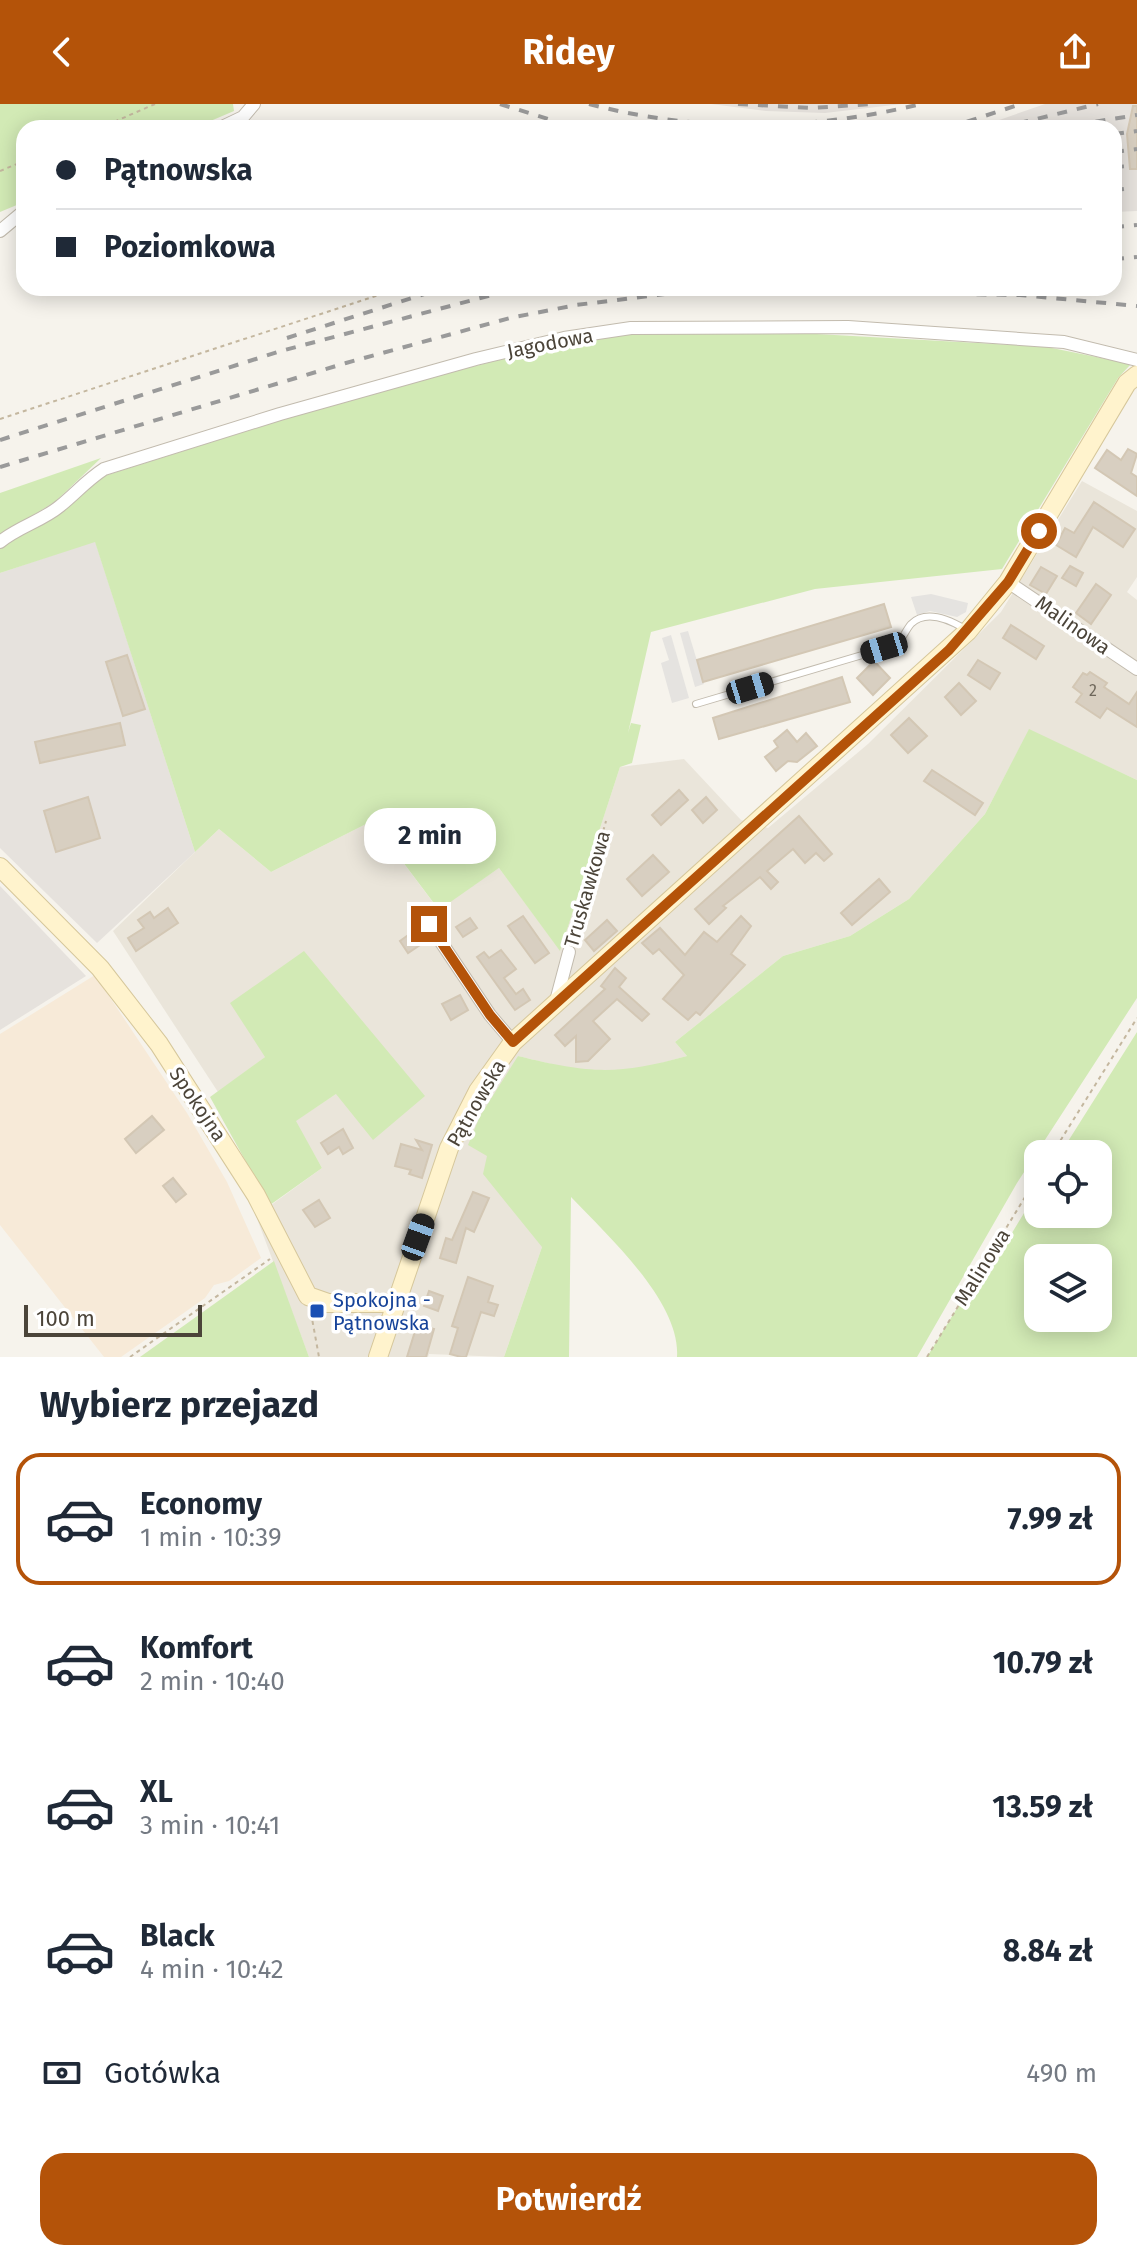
<!DOCTYPE html>
<html lang="pl">
<head>
<meta charset="utf-8">
<style>
  body { margin:0; font-family:"Fira Sans",sans-serif; background:#f2f2f3; color:#1f2937; height:100vh; display:flex; flex-direction:column; font-size:30px; white-space:nowrap }
  * { box-sizing:border-box; margin:0 }
  p { font-size:26px; color:#747a83 }
  .icon { flex:none; width:44px; height:44px; fill:none; stroke:currentColor; stroke-width:2; stroke-linecap:round; stroke-linejoin:round }
  .map { position:relative; height:1253px; overflow:hidden }
  .side { display:flex; flex-direction:column; background:#fff; flex:1 }
  .side>* { flex:none }
  .banner { position:absolute; left:16px; top:16px; width:1106px; height:176px; border-radius:24px; box-shadow:0 4px 20px #0003; display:grid; align-content:center; height:176px; padding:0 40px; background:#fff }
  .fabs { position:absolute; left:1024px; top:1036px; display:grid; gap:16px }
  .fabs a { display:grid; place-items:center; width:88px; height:88px; border-radius:16px; background:#fff; box-shadow:0 4px 20px #0003; font-size:40px }
  .scale { position:absolute; left:24px; bottom:20px; width:178px; box-sizing:border-box; padding-left:8px; border:4px solid #4b4439; border-top:0; font-size:22px; line-height:28px; white-space:nowrap; color:#4b4439; -webkit-text-stroke:6px #fff; paint-order:stroke }
  .end { position:absolute; width:36px; height:36px; margin:-18px; border:10px solid #b45309; background:#fff; box-shadow:0 0 0 4px #fff }
  .from { border-radius:50% }
  .bubble { position:absolute; height:56px; border-radius:24px; background:#fff; box-shadow:0 4px 20px #0003; font-size:26px; font-weight:700; line-height:56px; text-align:center }
  .car { position:absolute; width:24px; height:48px; margin:-24px -12px; border-radius:10px; box-shadow:0 0 6px 2px #0007; background:linear-gradient(#222 24%,#8ab4d8 0 40%,#222 0 76%,#8ab4d8 0 86%,#222 0) }
  .banner b { display:flex; align-items:center; gap:28px; height:76px; font-size:30px }
  .banner b+b { border-top:2px solid #e0e1e3 }
  .banner i { width:20px; height:20px; background:#1f2937 }
  ul { padding:0; list-style:none }
  li { display:flex; align-items:center; gap:24px; height:132px; margin:0 16px 12px; padding:0 24px; border:4px solid transparent; border-radius:24px }
  li div { flex:1 }
  li b { display:block; font-size:30px }
  li em { font-style:normal; font-weight:700 }
  li.active { border-color:#b45309 }
  li>.icon { width:72px; height:72px; stroke-width:1.5 }
  h2 { padding:0 40px; font-size:36px; line-height:96px }
  .pay { display:flex; align-items:center; gap:20px; height:88px; padding:0 40px; font-size:30px }
  .pay p { margin-inline-start:auto }
  .button { display:flex; gap:16px; margin-top:auto; padding:16px 40px }
  .button a { flex:1; height:92px; border-radius:24px; background:#b45309; color:#fff; font-size:32px; font-weight:700; line-height:92px; text-align:center }
  header { display:flex; justify-content:space-between; align-items:center; height:104px; padding:0 40px; background:#b45309; color:#fff; font-size:36px; font-weight:700 }
  .map>svg:first-child { display:block }
</style>
</head>
<body>
<header><svg class="icon" aria-label="back" viewBox="0 0 24 24"><path d="M15 5l-7 7 7 7"/></svg>Ridey<svg class="icon" aria-label="share" viewBox="0 0 24 24"><path d="M12 15V3M7 8l5-5 5 5M5 13v7h14v-7"/></svg></header>
<div class="map">
<svg width="1137" height="1253" viewBox="0 0 1137 1253">
  <rect width="100%" height="100%" fill="#f6f3ec"/>
  <path fill="#eae5da" d="M1082,377L1137,407V473L1127,488L1137,496V676L1029,626L985,710L909,795L850,832L783,852L675,938L687,952L633,967L576,966L518,952L487,1052L543,1140L504,1253L429,1250L428,1253H309L256,1112L322,1064L295,1017L336,990L424,992L265,953L218,988L113,827L219,725L271,768L372,717L438,805L499,764L560,846L620,663L684,655L741,716L768,724L868,640L1001,508Z"/>
  <path fill="#f7ead8" d="M95,871L187,1009L227,1078L261,1154L229,1177L214,1181L205,1194L121,1253H104L0,1121V930Z"/>
  <g fill="#e6e2dd">
    <path d="M711,0H902L825,9L766,7Z"/>
    <path d="M1045,0H1137V107L1114,108V24H976Z"/>
    <path d="M95,437L195,748L97,839L0,744V469Z"/>
    <path d="M0,782L86,872L0,926Z"/>
  </g>
  <g fill="#d2eab5" fill-rule="evenodd">
    <path d="M0,0H233L234,7L194,24H24V98L0,108Z"/>
    <path d="M781,228L1047,243L1131,260L1118,274L1002,465L815,485L651,528L628,629L631,619L641,621L632,659L620,663L560,847L499,764L439,806L372,717L271,768L219,725L195,748L95,438L0,469V445L104,372L364,290L570,238L631,229Z"/>
    <path d="M101,354L56,397L0,432V389Z"/>
    <path d="M1029,625L1137,676V894L1017,1079L917,1253H677C681,1198 607,1131 571,1093L569,1253H504L542,1143L483,1070L487,1052L468,1041L480,1012L518,952C588,969 616,972 687,952L675,938L783,852L850,832L909,795L985,710Z"/>
    <path d="M304,847L425,992L373,1036L336,990L296,1017L322,1064L270,1101L210,993L265,953L230,899Z"/>
    <path d="M1137,928V1253H927L997,1139L1004,1142L1038,1086V1110H1098V1050H1060ZM1038,1154H1098V1214H1038Z"/>
    <path d="M274,1157L309,1253H140Z"/>
  </g>
  <g fill="#e5e3e0">
    <path d="M931,490L968,499L966,508L957,513L930,507L917,511L911,493Z"/>
    <path d="M688,527L704,580L695,583L680,529Z"/>
    <path d="M671,531L689,594L672,599L661,559L669,556L662,534Z"/>
  </g>
  <g fill="#d8cfc1" stroke="#d3c7b4" stroke-width="2">
    <path d="M1133,2H1137V65H1130L1127,30Z"/>
    <path d="M1128,345L1137,350L1131,369L1137,373V392L1095,364L1107,346L1121,356Z"/>
    <path d="M1094,398L1135,425L1123,443L1093,423L1076,453L1056,441L1065,424L1074,429Z"/>
    <path d="M1070,462L1083,469L1076,482L1062,474Z"/>
    <path d="M1041,463L1057,472L1046,490L1030,481Z"/>
    <path d="M1096,480L1111,491L1091,520L1076,509Z"/>
    <path d="M884,500L891,523L703,578L697,556Z"/>
    <path d="M1011,521L1044,542L1036,555L1003,534Z"/>
    <path d="M127,551L145,605L123,612L106,558Z"/>
    <path d="M978,556L1000,569L990,585L968,571Z"/>
    <path d="M874,557L890,574L873,591L857,574Z"/>
    <path d="M1090,568L1107,579L1104,583L1129,600L1137,588V623L1107,604L1100,614L1076,598L1082,590L1073,583L1083,569L1087,571Z"/>
    <path d="M842,573L850,598L719,635L713,614Z"/>
    <path d="M959,579L976,597L961,611L945,593Z"/>
    <path d="M909,614L927,632L908,649L891,631Z"/>
    <path d="M120,619L125,641L40,659L35,638Z"/>
    <path d="M787,626L797,638L806,629L817,642L797,658L788,657L776,667L765,653L778,643L774,637Z"/>
    <path d="M932,666L983,699L975,711L924,677Z"/>
    <path d="M679,686L688,696L661,721L652,711Z"/>
    <path d="M88,693L100,734L56,748L44,707Z"/>
    <path d="M706,693L717,706L703,719L692,706Z"/>
    <path d="M799,712L832,750L824,757L816,749L805,759L793,745L767,767L778,778L771,785L760,773L723,802L726,804L709,820L695,805Z"/>
    <path d="M653,751L669,768L642,792L627,775Z"/>
    <path d="M879,775L890,788L852,821L841,809Z"/>
    <path d="M168,804L178,819L136,847L128,834L144,824L138,816L150,808L154,814Z"/>
    <path d="M523,812L549,849L535,859L508,822Z"/>
    <path d="M741,812L751,822L731,850L745,861L700,911L696,908L688,916L663,895L684,871L659,845L653,850L642,839L660,824L685,851L704,828L717,838Z"/>
    <path d="M470,814L477,824L463,833L456,823Z"/>
    <path d="M607,816L617,827L594,847L585,836Z"/>
    <path d="M414,827L423,839L408,849L400,837Z"/>
    <path d="M501,846L516,865L504,874L516,890L523,885L530,896L515,906L477,853L484,848L489,854Z"/>
    <path d="M615,864L626,874L619,883L649,910L642,917L617,895L593,917L610,935L588,957L576,958V932L565,942L555,931L605,885L601,882Z"/>
    <path d="M460,891L468,906L451,916L442,900Z"/>
    <path d="M152,1012L164,1026L136,1049L125,1035Z"/>
    <path d="M343,1025L353,1044L343,1050L339,1043L328,1050L321,1039Z"/>
    <path d="M416,1036L432,1041L422,1074L409,1070L411,1066L395,1062L401,1040L422,1046Z"/>
    <path d="M173,1074L186,1090L176,1098L163,1082Z"/>
    <path d="M473,1088L489,1094L474,1128L466,1124L456,1159L440,1154L446,1134L452,1136Z"/>
    <path d="M319,1096L330,1114L315,1123L303,1106Z"/>
    <path d="M468,1173L493,1182L488,1198L498,1201L494,1212L481,1208L466,1253H461L450,1250L458,1224L452,1222Z"/>
    <path d="M429,1187L443,1192L438,1207L424,1202Z"/>
    <path d="M417,1221L434,1225L426,1253H407Z"/>
  </g>
  <g fill="none" stroke-linecap="round" stroke-linejoin="round">
    <g stroke="#c2bbae" stroke-width="8">
      <path id="lane" d="M696,600L896,541C903,535 905,527 911,520C926,505 950,516 965,525"/>
    </g>
    <g stroke="#c2bbae" stroke-width="14">
      <g id="street">
        <path d="M220,24L243,13L254,0"/>
        <path d="M0,127L24,107"/>
        <path d="M0,438C18,423 42,417 60,402C76,389 87,376 104,365L280,310L476,255L564,234L631,224L848,223L1064,238L1137,256"/>
        <path d="M1008,478L1137,565"/>
        <path d="M429,820L490,911L513,938"/>
        <path d="M556,897L569,848"/>
      </g>
    </g>
    <g stroke="#d6c79b" stroke-width="20">
      <g id="secondary">
        <path d="M0,763L100,864L159,940L256,1091L308,1192L328,1199H394"/>
        <path d="M378,1253L449,1044L478,987L513,938L968,527L1008,478L1127,279L1137,271"/>
      </g>
    </g>
    <g stroke="#c4b79f" stroke-width="2" stroke-dasharray="4 4" stroke-linecap="butt">
      <path d="M100,24L155,0"/>
      <path d="M0,67L24,57"/>
      <path d="M0,315L400,184"/>
      <path d="M573,835L606,717"/>
      <path d="M1052,1050L1137,914"/>
      <path d="M311,1209L319,1253"/>
      <path d="M130,1253L270,1155"/>
      <path d="M927,1253L1038,1072"/>
    </g>
    <use href="#lane" stroke="#fff" stroke-width="6"/>
    <use href="#street" stroke="#fff" stroke-width="12"/>
    <use href="#secondary" stroke="#fff3cd" stroke-width="18"/>
    <g stroke="#9a9a9a" stroke-width="4" stroke-dasharray="10 10" stroke-linecap="butt">
      <path d="M500,0L577,24"/>
      <path d="M589,0C700,29 810,27 921,0"/>
      <path d="M738,0L812,4L872,0"/>
      <path d="M948,24L1021,0"/>
      <path d="M999,24L1098,0"/>
      <path d="M1056,24L1137,11"/>
      <path d="M1114,30L1137,27"/>
      <path d="M1114,48L1137,45"/>
      <path d="M1114,63L1130,62"/>
      <path d="M1114,86L1132,84"/>
      <path d="M1114,123L1137,121"/>
      <path d="M1114,155L1137,153"/>
      <path d="M287,234L443,184"/>
      <path d="M0,336L281,247L518,184"/>
      <path d="M0,363L346,259L510,214L576,201L682,188L746,186L1020,191L1137,202"/>
    </g>
  </g>
  <g fill="none" stroke-linecap="round" stroke-linejoin="round">
    <path stroke="#b45309" stroke-width="10" d="M429,820L490,911L513,938L949,546L1008,478L1039,427"/>
  </g>
  <rect fill="#1a4fb4" stroke="#fff" stroke-width="3" x="309" y="1199" width="16" height="16" rx="4"/>
  <g text-anchor="middle" stroke-width="7" stroke-linejoin="round" paint-order="stroke">
    <g font-size="16" fill="#6e675b">
      <text x="1093" y="592">2</text>
    </g>
    <g font-size="20" fill="#4b4439" stroke="#fff">
      <text transform="translate(550 239) rotate(-11)" y="7">Jagodowa</text>
      <text transform="translate(1073 521) rotate(35)" y="7">Malinowa</text>
      <text transform="translate(587 785) rotate(-74)" y="7">Truskawkowa</text>
      <text transform="translate(476 999) rotate(-60)" y="7">Pątnowska</text>
      <text transform="translate(198 1000) rotate(56)" y="7">Spokojna</text>
      <text transform="translate(982 1163) rotate(-58)" y="7">Malinowa</text>
    </g>
    <g font-size="20" fill="#164399" stroke="#fff" text-anchor="start">
      <text x="333" y="1203">Spokojna -<tspan x="333" dy="23">Pątnowska</tspan></text>
    </g>
  </g>
</svg>
<div class="fabs">
<a><svg class="icon" aria-label="locate" viewBox="0 0 24 24"><circle cx="12" cy="12" r="6"/><path d="M12 2v4M12 18v4M2 12h4M18 12h4"/></svg></a>
<a><svg class="icon" aria-label="layers" viewBox="0 0 24 24"><path d="M12 4l9 5-9 5-9-5zM3 14l9 5 9-5"/></svg></a>
</div>
<div class="scale">100 m</div>
<i class="end from" style="left:1039px;top:427px"></i>
<i class="end" style="left:429px;top:820px"></i>
<div class="bubble" style="left:364px;top:704px;width:132px">2 min</div>
<i class="car" style="left:884px;top:544px;rotate:253deg"></i>
<i class="car" style="left:750px;top:584px;rotate:73deg"></i>
<i class="car" style="left:418px;top:1133px;rotate:20deg"></i>
<div class="banner">
<b><i class="from"></i>Pątnowska</b>
<b><i></i>Poziomkowa</b>
</div>
</div>
<section class="side">
<h2>Wybierz przejazd</h2>
<ul>
<li class="active"><svg class="icon" aria-label="car" viewBox="0 0 24 24"><path d="M5 17H2v-5l4-1 3-4h7l3 4 3 1v5h-3M9 17h6M6 11h13"/><circle cx="7" cy="17" r="2"/><circle cx="17" cy="17" r="2"/></svg><div><b>Economy</b><p>1 min · 10:39</p></div><em>7.99 zł</em></li>
<li><svg class="icon" aria-label="car" viewBox="0 0 24 24"><path d="M5 17H2v-5l4-1 3-4h7l3 4 3 1v5h-3M9 17h6M6 11h13"/><circle cx="7" cy="17" r="2"/><circle cx="17" cy="17" r="2"/></svg><div><b>Komfort</b><p>2 min · 10:40</p></div><em>10.79 zł</em></li>
<li><svg class="icon" aria-label="car" viewBox="0 0 24 24"><path d="M5 17H2v-5l4-1 3-4h7l3 4 3 1v5h-3M9 17h6M6 11h13"/><circle cx="7" cy="17" r="2"/><circle cx="17" cy="17" r="2"/></svg><div><b>XL</b><p>3 min · 10:41</p></div><em>13.59 zł</em></li>
<li><svg class="icon" aria-label="car" viewBox="0 0 24 24"><path d="M5 17H2v-5l4-1 3-4h7l3 4 3 1v5h-3M9 17h6M6 11h13"/><circle cx="7" cy="17" r="2"/><circle cx="17" cy="17" r="2"/></svg><div><b>Black</b><p>4 min · 10:42</p></div><em>8.84 zł</em></li>
</ul>
<div class="pay"><svg class="icon" aria-label="cash" viewBox="0 0 24 24"><path d="M3 7h18v10H3z"/><circle cx="12" cy="12" r="2"/></svg>Gotówka<p>490 m</p></div>
<div class="button"><a>Potwierdź</a></div>
</section>
</body>
</html>
